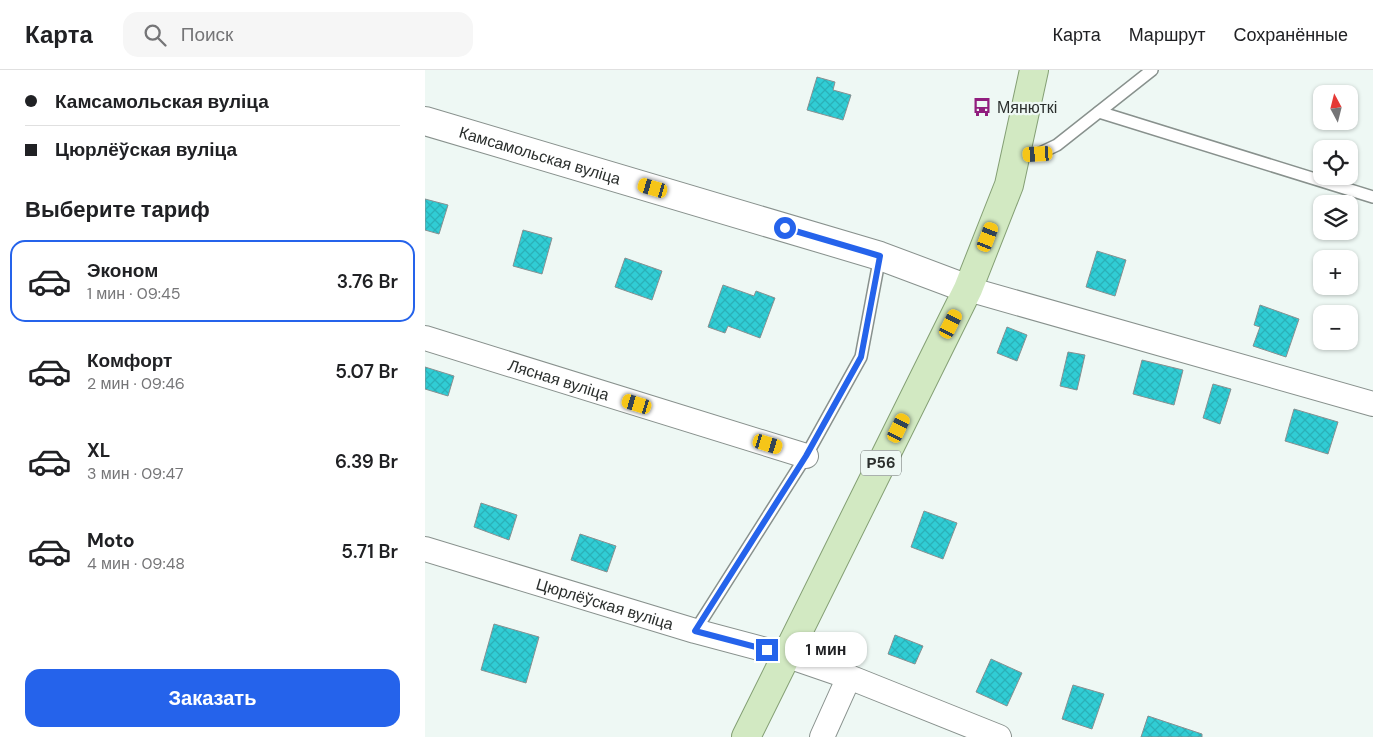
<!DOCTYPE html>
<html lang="ru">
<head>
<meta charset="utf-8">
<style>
  body { margin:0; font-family:"DM Sans",sans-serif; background:#f6f6f6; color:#202124; height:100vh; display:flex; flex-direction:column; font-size:19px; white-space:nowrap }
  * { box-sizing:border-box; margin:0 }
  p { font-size:16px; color:#757577 }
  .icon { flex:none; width:28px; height:28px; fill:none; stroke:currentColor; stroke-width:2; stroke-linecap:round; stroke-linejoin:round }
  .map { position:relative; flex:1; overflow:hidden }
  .details { display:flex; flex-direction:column; background:#fff; width:425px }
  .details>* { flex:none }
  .hud { display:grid; align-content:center; height:110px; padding:0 25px; background:#fff }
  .needle { width:32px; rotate:353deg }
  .tools { position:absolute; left:888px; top:15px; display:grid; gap:10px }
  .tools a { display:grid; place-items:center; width:45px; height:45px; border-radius:10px; background:#fff; box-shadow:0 1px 4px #0004; font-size:25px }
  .end { position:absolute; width:22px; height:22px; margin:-11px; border:6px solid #2563eb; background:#fff; box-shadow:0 0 0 2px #fff }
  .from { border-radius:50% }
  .bubble { position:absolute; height:35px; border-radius:15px; background:#fff; box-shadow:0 1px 4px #0004; font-size:16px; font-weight:600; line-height:35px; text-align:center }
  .car { position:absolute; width:15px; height:30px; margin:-15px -8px; border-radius:6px; box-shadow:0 0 4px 1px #0007; background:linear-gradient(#f5c518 24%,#345 0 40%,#f5c518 0 76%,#345 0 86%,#f5c518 0) }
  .hud b { display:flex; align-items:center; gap:18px; height:48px; font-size:19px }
  .hud b+b { border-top:1px solid #e0e0e0 }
  .hud i { width:12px; height:12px; background:#202124 }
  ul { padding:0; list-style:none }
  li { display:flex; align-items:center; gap:15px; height:82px; margin:0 10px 8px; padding:0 15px; border:2px solid transparent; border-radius:15px }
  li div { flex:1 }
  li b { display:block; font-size:19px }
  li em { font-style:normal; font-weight:600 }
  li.active { border-color:#2563eb }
  li>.icon { width:45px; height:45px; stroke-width:1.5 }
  h2 { padding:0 25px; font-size:22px; line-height:60px }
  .action { display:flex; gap:10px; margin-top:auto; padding:10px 25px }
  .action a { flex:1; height:58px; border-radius:15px; background:#2563eb; color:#fff; font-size:20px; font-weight:600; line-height:58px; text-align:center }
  header { display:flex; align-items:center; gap:30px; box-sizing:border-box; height:70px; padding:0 25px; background:#fff; border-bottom:1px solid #e0e0e0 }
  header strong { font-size:24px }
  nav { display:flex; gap:28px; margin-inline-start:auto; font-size:18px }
  .search { width:350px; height:45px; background:#f6f6f6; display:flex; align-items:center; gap:12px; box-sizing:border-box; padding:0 18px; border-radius:15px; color:#757577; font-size:19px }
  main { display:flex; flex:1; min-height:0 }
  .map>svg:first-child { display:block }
</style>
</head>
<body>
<header>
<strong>Карта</strong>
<div class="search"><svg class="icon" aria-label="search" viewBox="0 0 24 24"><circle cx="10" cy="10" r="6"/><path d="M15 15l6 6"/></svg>Поиск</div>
<nav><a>Карта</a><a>Маршрут</a><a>Сохранённые</a></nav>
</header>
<main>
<section class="details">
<div class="hud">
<b><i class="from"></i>Камсамольская вуліца</b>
<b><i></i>Цюрлёўская вуліца</b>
</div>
<h2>Выберите тариф</h2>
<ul>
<li class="active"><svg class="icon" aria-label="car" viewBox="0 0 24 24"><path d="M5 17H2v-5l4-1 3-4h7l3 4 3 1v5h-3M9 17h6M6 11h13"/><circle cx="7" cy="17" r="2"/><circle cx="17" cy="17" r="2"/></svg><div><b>Эконом</b><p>1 мин · 09:45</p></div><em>3.76 Br</em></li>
<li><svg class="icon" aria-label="car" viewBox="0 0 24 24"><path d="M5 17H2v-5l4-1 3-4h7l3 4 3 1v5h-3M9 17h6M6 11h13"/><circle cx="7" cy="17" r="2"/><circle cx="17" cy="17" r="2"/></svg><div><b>Комфорт</b><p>2 мин · 09:46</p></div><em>5.07 Br</em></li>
<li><svg class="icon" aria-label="car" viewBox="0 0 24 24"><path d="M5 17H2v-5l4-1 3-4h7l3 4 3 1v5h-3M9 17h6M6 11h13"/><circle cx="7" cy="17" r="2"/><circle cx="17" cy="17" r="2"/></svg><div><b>XL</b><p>3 мин · 09:47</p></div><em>6.39 Br</em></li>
<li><svg class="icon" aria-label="car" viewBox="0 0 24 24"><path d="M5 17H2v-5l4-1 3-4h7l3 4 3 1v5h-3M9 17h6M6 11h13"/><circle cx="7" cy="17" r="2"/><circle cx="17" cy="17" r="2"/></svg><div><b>Moto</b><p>4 мин · 09:48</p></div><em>5.71 Br</em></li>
</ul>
<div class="action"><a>Заказать</a></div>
</section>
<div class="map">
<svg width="948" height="667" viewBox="0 0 948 667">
  <defs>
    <pattern id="building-cross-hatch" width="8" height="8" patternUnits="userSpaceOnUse" patternTransform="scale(1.25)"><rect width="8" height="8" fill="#30cdd5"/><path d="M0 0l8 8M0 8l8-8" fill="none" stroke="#2bb0b7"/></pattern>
  </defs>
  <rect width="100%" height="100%" fill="#eef8f4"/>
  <g fill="url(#building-cross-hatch)" stroke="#869091">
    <path d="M392,7L410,12L408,20L426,25L418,50L382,40Z"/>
    <path d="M0,129L23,135L14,164L0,160Z"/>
    <path d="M98,160L127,168L117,204L88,196Z"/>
    <path d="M672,181L701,190L690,226L661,217Z"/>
    <path d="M200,188L237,201L227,230L190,217Z"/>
    <path d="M298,215L329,226L331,221L350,228L335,268L303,256L300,263L283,257Z"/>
    <path d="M835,235L874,249L861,287L828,276L835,257L829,255Z"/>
    <path d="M582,257L602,265L592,291L572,283Z"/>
    <path d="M643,282L660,285L652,320L635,316Z"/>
    <path d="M717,290L758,300L749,335L708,324Z"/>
    <path d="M0,297L29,306L23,326L0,319Z"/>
    <path d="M788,314L806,319L795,354L778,348Z"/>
    <path d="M869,339L913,352L903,384L860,371Z"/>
    <path d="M56,433L92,445L84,470L49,457Z"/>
    <path d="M499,441L532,453L518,489L486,477Z"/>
    <path d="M155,464L191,476L182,502L146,490Z"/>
    <path d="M69,554L114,567L101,613L56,600Z"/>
    <path d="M470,565L498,576L490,594L463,584Z"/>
    <path d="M566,589L597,603L582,636L551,622Z"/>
    <path d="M648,615L679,624L667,659L637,649Z"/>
    <path d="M723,646L777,664V667H716Z"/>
  </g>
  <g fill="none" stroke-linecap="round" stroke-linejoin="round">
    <g stroke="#88918d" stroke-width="14">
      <g id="lane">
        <path d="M674,42L948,127"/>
        <path d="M591,85L613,84L632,75L727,0"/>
        <path d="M270,561L381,386L436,287L455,186"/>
      </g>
    </g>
    <g stroke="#88918d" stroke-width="26">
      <g id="street">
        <path d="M543,219L948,334"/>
        <path id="s1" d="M0,268L381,386"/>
        <path id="s2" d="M0,479L270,561L360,585L424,607L574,667"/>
        <path d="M397,667L424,607"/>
      </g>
    </g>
    <g stroke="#88918d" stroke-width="30">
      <g id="secondary">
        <path id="s3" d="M0,51L455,186L543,219"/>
      </g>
    </g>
    <g stroke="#849f74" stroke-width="30">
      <path id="primary" d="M321,667L543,219L584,115L609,0"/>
    </g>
    <use href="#lane" stroke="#fff" stroke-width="11"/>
    <use href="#street" stroke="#fff" stroke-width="24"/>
    <use href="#secondary" stroke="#fff" stroke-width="28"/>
    <use href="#primary" stroke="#d2e9c2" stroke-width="28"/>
  </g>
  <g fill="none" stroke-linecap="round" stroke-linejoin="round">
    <path stroke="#2563eb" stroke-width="6" d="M342,580L270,561L381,386L436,287L455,186L360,158"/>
  </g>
  <defs>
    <g id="bus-bare" transform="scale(1.5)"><path d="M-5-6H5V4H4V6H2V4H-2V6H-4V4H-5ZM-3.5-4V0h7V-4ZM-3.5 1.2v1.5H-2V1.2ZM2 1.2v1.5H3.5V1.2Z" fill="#911e7e" stroke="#eef8f4" stroke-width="2.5" paint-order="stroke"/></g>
  </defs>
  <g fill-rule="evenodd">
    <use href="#bus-bare" x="557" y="37"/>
  </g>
  <g text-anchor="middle" stroke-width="4.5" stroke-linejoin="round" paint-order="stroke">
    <rect fill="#eef8f4" stroke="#666b69" stroke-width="1" x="436" y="380.5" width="40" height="25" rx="4"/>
    <g font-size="15" font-weight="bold" fill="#2b2f2d">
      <text x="456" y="398">Р56</text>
    </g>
    <g font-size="16" fill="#2b2f2d" stroke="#eef8f4" text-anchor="start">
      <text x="572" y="43">Мянюткі</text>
    </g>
    <g font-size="16" fill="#2b2f2d" stroke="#eef8f4">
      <text dy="6" stroke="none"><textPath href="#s3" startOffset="120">Камсамольская вуліца</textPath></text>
      <text dy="6" stroke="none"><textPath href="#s1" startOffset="140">Лясная вуліца</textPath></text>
      <text dy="6" stroke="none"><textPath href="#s2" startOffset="188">Цюрлёўская вуліца</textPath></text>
    </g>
  </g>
</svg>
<div class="tools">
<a><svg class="needle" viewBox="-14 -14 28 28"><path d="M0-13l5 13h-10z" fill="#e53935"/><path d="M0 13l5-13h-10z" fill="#757577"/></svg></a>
<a><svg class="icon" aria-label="locate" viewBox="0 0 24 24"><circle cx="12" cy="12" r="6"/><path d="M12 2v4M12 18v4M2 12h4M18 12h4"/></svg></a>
<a><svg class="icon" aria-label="layers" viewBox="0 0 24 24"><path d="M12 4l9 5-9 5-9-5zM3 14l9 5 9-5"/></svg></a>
<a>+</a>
<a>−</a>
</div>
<i class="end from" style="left:360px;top:158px"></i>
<i class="end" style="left:342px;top:580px"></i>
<div class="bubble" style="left:360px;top:562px;width:82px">1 мин</div>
<i class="car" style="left:613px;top:84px;rotate:267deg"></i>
<i class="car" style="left:228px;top:118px;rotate:286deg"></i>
<i class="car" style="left:563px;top:167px;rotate:21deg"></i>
<i class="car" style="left:526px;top:254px;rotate:27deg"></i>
<i class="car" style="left:212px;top:334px;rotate:287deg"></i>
<i class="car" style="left:474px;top:358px;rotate:26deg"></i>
<i class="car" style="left:343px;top:374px;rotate:107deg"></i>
</div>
</main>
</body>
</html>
